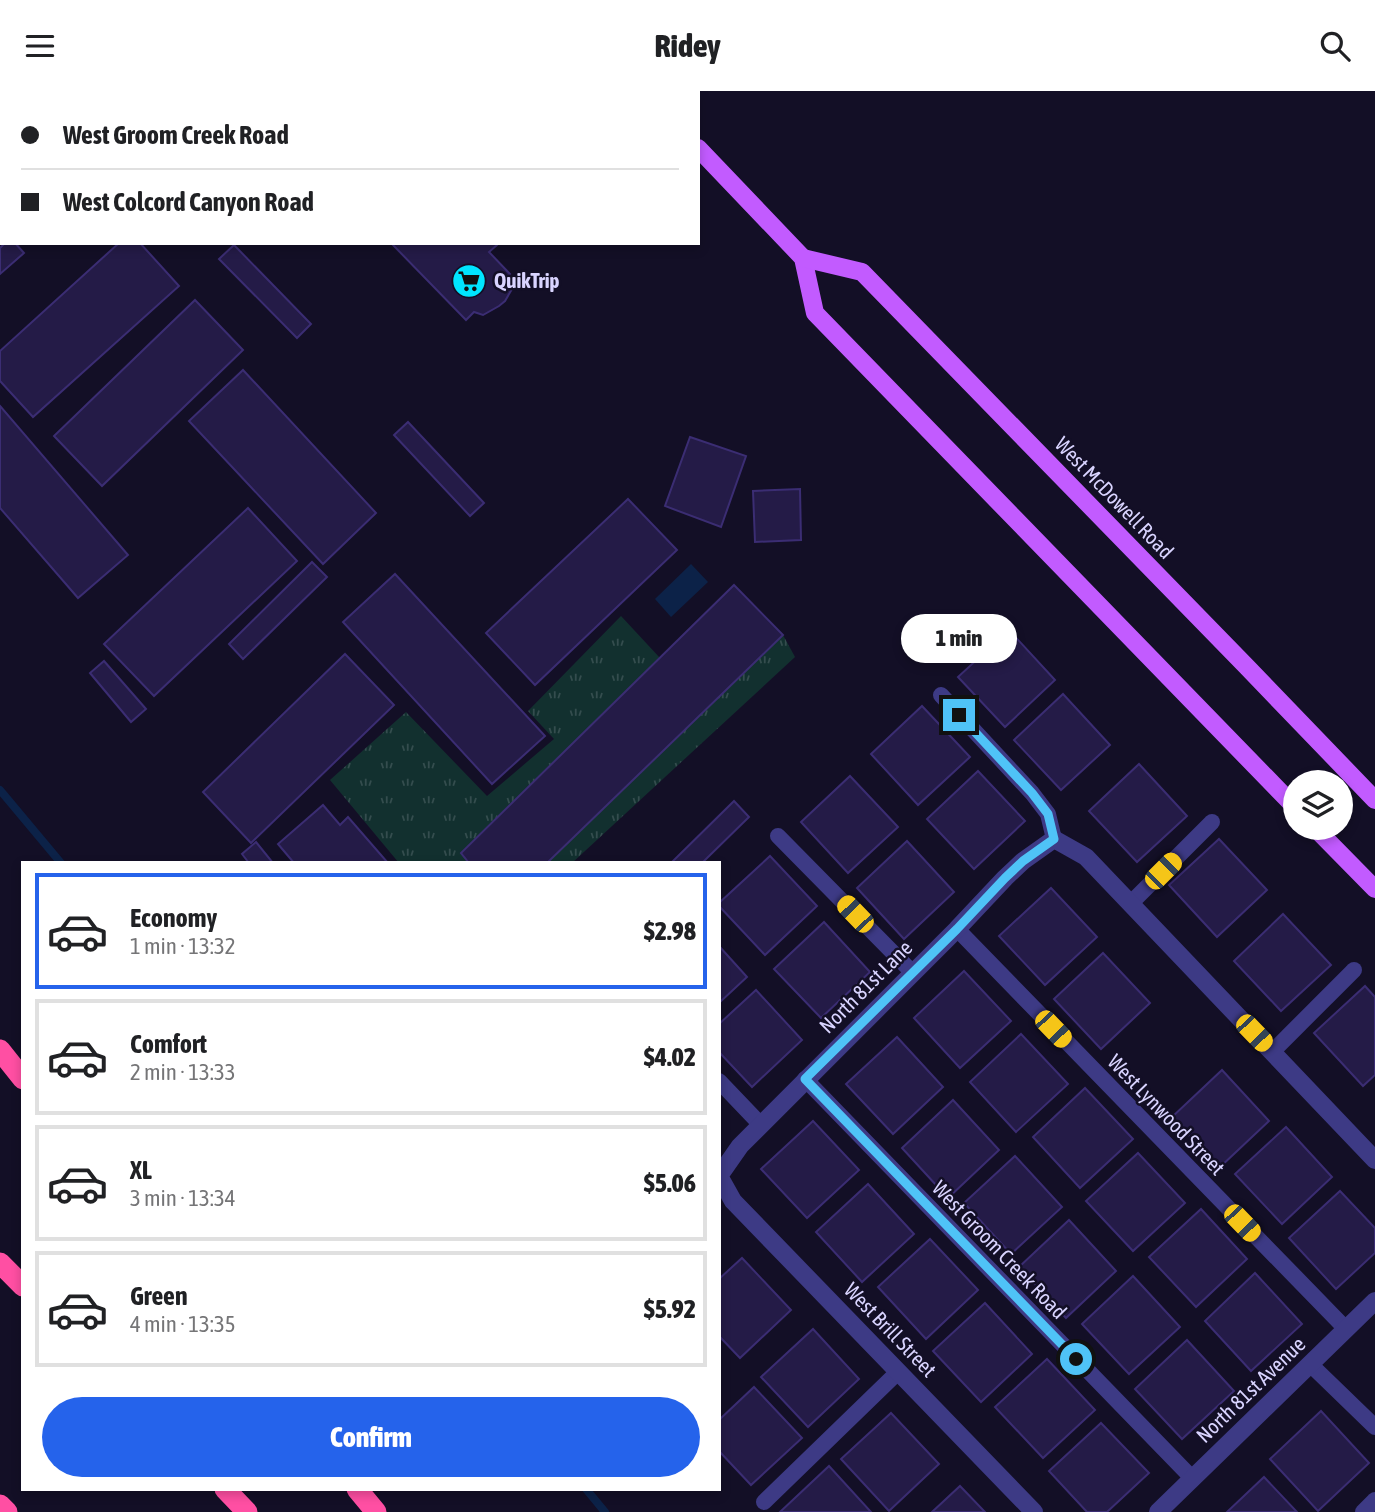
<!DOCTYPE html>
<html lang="en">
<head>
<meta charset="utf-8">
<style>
  body { margin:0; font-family:"Asap Condensed",sans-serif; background:#f6f6f6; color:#202124; height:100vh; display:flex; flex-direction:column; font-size:26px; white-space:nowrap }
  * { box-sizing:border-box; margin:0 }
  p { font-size:23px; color:#757577 }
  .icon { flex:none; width:38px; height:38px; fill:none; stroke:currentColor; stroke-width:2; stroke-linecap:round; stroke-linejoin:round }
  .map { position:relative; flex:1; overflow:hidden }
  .details { position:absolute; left:21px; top:770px; width:700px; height:630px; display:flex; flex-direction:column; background:#fff; border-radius:0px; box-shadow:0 4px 10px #0003 }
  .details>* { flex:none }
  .hud { position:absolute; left:0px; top:0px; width:700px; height:154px; box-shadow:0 4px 10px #0003; display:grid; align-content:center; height:154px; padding:0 21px; background:#fff }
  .buttons { position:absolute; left:1283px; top:679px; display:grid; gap:14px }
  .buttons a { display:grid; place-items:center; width:70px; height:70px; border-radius:50%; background:#fff; box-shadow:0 4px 10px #0003; font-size:35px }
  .end { position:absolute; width:32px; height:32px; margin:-16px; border:9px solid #4fc3f7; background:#111; box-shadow:0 0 0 4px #111 }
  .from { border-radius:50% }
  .bubble { position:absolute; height:49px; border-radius:24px; background:#fff; box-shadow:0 4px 10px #0003; font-size:23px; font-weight:800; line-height:49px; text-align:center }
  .car { position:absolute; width:21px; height:42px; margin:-21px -10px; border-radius:9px; box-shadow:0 0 5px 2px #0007; background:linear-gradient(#f5c518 24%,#345 0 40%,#f5c518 0 76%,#345 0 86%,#f5c518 0) }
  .hud b { display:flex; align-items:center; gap:24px; height:66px; font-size:26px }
  .hud b+b { border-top:2px solid #e0e0e0 }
  .hud i { width:18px; height:18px; background:#202124 }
  ul { padding:12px 0 0; list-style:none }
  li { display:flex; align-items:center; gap:21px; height:116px; margin:0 14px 10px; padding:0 7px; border:4px solid #e0e0e0; border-radius:0px }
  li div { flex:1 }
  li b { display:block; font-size:26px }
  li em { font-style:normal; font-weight:800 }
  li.selected { border-color:#2563eb }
  li>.icon { width:63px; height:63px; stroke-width:1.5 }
  .primary-button { display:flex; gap:14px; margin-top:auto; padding:14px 21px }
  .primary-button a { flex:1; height:80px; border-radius:42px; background:#2563eb; color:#fff; font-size:28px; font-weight:800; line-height:80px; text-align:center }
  header { display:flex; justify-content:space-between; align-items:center; height:91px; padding:0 21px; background:#fff; font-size:32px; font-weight:800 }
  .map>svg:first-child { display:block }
</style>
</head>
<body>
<header><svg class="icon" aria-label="menu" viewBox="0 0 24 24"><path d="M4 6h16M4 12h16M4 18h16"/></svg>Ridey<svg class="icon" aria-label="search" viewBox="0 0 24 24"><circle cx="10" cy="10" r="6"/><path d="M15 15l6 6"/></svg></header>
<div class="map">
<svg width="1375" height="1421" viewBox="0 0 1375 1421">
  <defs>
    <pattern id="grass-tufts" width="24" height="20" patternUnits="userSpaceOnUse" patternTransform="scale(1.75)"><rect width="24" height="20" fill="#12302f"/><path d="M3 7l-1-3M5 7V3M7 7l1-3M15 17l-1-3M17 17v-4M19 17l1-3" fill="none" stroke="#344d4e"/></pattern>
  </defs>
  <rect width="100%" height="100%" fill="#130f26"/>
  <g fill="url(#grass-tufts)">
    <path d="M621,525L660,567L461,762L469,772H399L330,689L406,621L487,705L554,648L528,620Z"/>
    <path d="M783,544L795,566L572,772H547Z"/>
  </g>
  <path fill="#0c2248" d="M691,473L708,491L671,526L655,508Z"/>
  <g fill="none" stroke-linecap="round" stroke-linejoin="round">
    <g stroke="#0c2248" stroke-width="8">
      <path d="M0,699L61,772"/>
      <path d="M586,1398L605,1421"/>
    </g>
  </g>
  <g fill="#241b47" stroke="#3b2d73" stroke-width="2">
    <path d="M302,0H407L405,2H301Z"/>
    <path d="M5,152H15L24,162L0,183V157Z"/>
    <path d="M119,152H140L179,195L33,326L0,290V260Z"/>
    <path d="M391,152H496L497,154L489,161L510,183L506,187L512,193V198L505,210L499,215L483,224L474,221L466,229Z"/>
    <path d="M234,154L311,233L297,247L219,168Z"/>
    <path d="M195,209L243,259L102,395L54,345Z"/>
    <path d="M243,279L376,422L323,473L189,330Z"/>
    <path d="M0,315L128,464L78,507L0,417Z"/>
    <path d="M408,331L484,412L470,425L394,344Z"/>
    <path d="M690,346L746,365L721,436L665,415Z"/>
    <path d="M800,398L801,449L755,451L753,400Z"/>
    <path d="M628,408L677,459L535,594L486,542Z"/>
    <path d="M248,417L297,470L154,605L104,553Z"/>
    <path d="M312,471L327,486L243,568L229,553Z"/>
    <path d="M395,483L545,645L492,693L343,531Z"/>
    <path d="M734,494L783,544L547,772H469L461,762Z"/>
    <path d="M1009,539L1055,589L1005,636L958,586Z"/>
    <path d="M345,563L394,614L251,752L203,701Z"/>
    <path d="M104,570L146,618L131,631L90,582Z"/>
    <path d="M1063,603L1110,654L1061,699L1014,649Z"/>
    <path d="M922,615L970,666L918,714L871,663Z"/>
    <path d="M1139,673L1187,725L1137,771L1089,720Z"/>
    <path d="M978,680L1025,730L974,778L927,728Z"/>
    <path d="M850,685L898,736L848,782L801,731Z"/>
    <path d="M734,710L749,726L702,772H671Z"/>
    <path d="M323,714L340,734L348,726L388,772H294L278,753Z"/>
    <path d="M1219,748L1267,799L1217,846L1169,794Z"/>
    <path d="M907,750L954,801L904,848L857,797Z"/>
    <path d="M256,751L273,772H249L242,763Z"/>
    <path d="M770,765L817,815L765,864L719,815V812Z"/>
    <path d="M1051,797L1097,846L1045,894L999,845Z"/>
    <path d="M1283,823L1331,874L1281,920L1234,870Z"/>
    <path d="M824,831L870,881L821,927L774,878Z"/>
    <path d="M719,855L747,886L719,912Z"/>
    <path d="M1103,862L1150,912L1101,958L1054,908Z"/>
    <path d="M964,880L1011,930L960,977L914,927Z"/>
    <path d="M1365,895L1375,906V984L1363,995L1314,942Z"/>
    <path d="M756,899L802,949L752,996L719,961V933Z"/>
    <path d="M1021,943L1068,993L1016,1041L970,991Z"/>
    <path d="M897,946L943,996L893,1043L846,993Z"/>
    <path d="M1222,979L1269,1030L1219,1077L1172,1026Z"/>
    <path d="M1085,997L1133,1048L1080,1097L1033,1046Z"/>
    <path d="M953,1009L999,1059L948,1107L902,1057Z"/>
    <path d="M813,1030L859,1079L807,1127L761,1078Z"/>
    <path d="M1286,1036L1332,1086L1282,1133L1235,1083Z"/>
    <path d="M1138,1062L1185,1112L1133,1160L1086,1110Z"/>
    <path d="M1015,1065L1062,1116L1011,1163L964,1112Z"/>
    <path d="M868,1093L914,1143L862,1191L816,1141Z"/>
    <path d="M1340,1100L1375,1137V1162L1336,1198L1289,1147Z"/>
    <path d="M1201,1118L1247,1168L1196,1216L1149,1166Z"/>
    <path d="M1069,1129L1116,1180L1066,1227L1019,1176Z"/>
    <path d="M930,1148L978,1199L926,1248L878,1196Z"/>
    <path d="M742,1167L791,1219L740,1267L719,1245V1188Z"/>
    <path d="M1255,1182L1302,1233L1251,1280L1205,1230Z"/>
    <path d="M1133,1185L1180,1236L1129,1283L1082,1233Z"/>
    <path d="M985,1212L1032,1263L981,1311L933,1260Z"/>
    <path d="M813,1238L859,1288L808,1336L761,1286Z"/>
    <path d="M1187,1249L1234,1300L1182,1348L1135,1298Z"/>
    <path d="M1047,1268L1095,1319L1043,1367L995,1316Z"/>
    <path d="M754,1296L802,1347L751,1394L719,1360V1329Z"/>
    <path d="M1321,1320L1369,1372L1318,1420L1270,1368Z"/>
    <path d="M891,1322L939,1373L889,1420L841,1368Z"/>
    <path d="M1101,1332L1149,1382L1107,1421H1087L1049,1380Z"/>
    <path d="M829,1375L871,1421H780Z"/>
    <path d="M1264,1386L1297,1421H1227Z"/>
    <path d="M960,1395L985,1421H932Z"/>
  </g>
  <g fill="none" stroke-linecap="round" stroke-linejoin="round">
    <g stroke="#3d3a85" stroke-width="16">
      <path d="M941,604L1032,702L1048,723L1054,748"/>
      <path d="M778,745L912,881"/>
      <path d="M1130,813L1212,731"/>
      <path d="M957,838L1346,1238"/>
      <path d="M1272,961L1354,879"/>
      <path d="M805,988L1193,1388"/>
      <path d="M719,990L761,1034"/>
      <path d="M1310,1273L1375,1336"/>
      <path d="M764,1411L898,1281"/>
      <path d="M1363,1421L1375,1409"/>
    </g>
    <g stroke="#3d3a85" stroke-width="18">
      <path d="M1034,1421L733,1110L719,1085L740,1055L957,838L1005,787L1023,770L1054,748L1086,766L1375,1069"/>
      <path d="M1158,1421L1375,1210"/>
    </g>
    <g stroke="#6f6bff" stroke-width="18">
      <path d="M29,2L31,0"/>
      <path d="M0,27L2,25"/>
    </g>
    <g stroke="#c25bff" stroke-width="18">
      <path d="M643,0L645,2"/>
      <path d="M698,57L803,167L815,222L1295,716"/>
      <path d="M803,167L862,181L1247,576L1375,709"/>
      <path d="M1315,737L1375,798"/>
    </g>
    <g stroke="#ff4fa3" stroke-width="21">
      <path d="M0,959L23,988"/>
      <path d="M0,1172L23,1195"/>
      <path d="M225,1398L247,1421"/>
      <path d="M357,1398L376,1421"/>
      <path d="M0,1414L7,1421"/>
    </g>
  </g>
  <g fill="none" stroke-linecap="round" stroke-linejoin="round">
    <path stroke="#4fc3f7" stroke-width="9" d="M959,624L1032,702L1048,723L1054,748L1023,770L1005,787L957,838L805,988L1076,1268"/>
  </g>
  <defs>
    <g id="supermarket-disc" transform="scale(1.75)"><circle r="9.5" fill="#00e5ff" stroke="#130f26"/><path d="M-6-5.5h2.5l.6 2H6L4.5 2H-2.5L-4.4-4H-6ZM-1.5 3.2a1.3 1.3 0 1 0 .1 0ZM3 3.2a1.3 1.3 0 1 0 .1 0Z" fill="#111"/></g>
  </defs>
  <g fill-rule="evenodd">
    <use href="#supermarket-disc" x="469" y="190"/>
  </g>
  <g text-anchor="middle" stroke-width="5" stroke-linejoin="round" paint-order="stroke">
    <g font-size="21" font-weight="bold" fill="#d9d4ff" stroke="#130f26" text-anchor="start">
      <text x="494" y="197">QuikTrip</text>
    </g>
    <g font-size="21" fill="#d9d4ff" stroke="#130f26">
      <text transform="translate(1114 407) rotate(46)" y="7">West McDowell Road</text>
      <text transform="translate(866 896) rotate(-45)" y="7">North 81st Lane</text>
      <text transform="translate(1166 1024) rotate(46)" y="7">West Lynwood Street</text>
      <text transform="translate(999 1159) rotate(46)" y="7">West Groom Creek Road</text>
      <text transform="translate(890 1239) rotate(46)" y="7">West Brill Street</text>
      <text transform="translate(1251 1299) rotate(-44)" y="7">North 81st Avenue</text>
    </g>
  </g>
</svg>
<div class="buttons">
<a><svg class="icon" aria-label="layers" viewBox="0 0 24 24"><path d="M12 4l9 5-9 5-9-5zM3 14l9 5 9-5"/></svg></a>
</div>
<i class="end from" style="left:1076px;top:1268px"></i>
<i class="end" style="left:959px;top:624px"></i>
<div class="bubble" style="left:901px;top:523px;width:116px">1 min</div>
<i class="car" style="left:1163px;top:780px;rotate:45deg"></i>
<i class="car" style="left:855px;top:823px;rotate:316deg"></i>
<i class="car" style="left:1053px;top:938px;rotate:136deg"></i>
<i class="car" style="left:1254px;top:942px;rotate:136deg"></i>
<i class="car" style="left:1242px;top:1132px;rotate:136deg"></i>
<div class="hud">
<b><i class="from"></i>West Groom Creek Road</b>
<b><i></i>West Colcord Canyon Road</b>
</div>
<section class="details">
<ul>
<li class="selected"><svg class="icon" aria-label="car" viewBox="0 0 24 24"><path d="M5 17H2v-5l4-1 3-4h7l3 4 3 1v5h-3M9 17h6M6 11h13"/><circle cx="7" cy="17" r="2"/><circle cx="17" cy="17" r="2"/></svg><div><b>Economy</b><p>1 min · 13:32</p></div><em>$2.98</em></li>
<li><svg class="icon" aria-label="car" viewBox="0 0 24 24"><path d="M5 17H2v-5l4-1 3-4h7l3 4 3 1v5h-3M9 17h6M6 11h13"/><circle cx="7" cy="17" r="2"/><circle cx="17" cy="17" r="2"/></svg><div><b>Comfort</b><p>2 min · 13:33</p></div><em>$4.02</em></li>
<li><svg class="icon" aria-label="car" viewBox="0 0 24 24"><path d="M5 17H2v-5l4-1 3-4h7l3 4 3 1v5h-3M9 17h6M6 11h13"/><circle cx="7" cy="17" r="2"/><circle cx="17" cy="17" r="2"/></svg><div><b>XL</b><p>3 min · 13:34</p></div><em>$5.06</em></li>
<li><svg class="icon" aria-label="car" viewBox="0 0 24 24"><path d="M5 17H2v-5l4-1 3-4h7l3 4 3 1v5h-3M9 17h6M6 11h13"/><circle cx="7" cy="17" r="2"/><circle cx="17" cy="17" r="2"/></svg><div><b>Green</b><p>4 min · 13:35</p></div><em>$5.92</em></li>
</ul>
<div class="primary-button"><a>Confirm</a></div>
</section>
</div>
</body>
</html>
